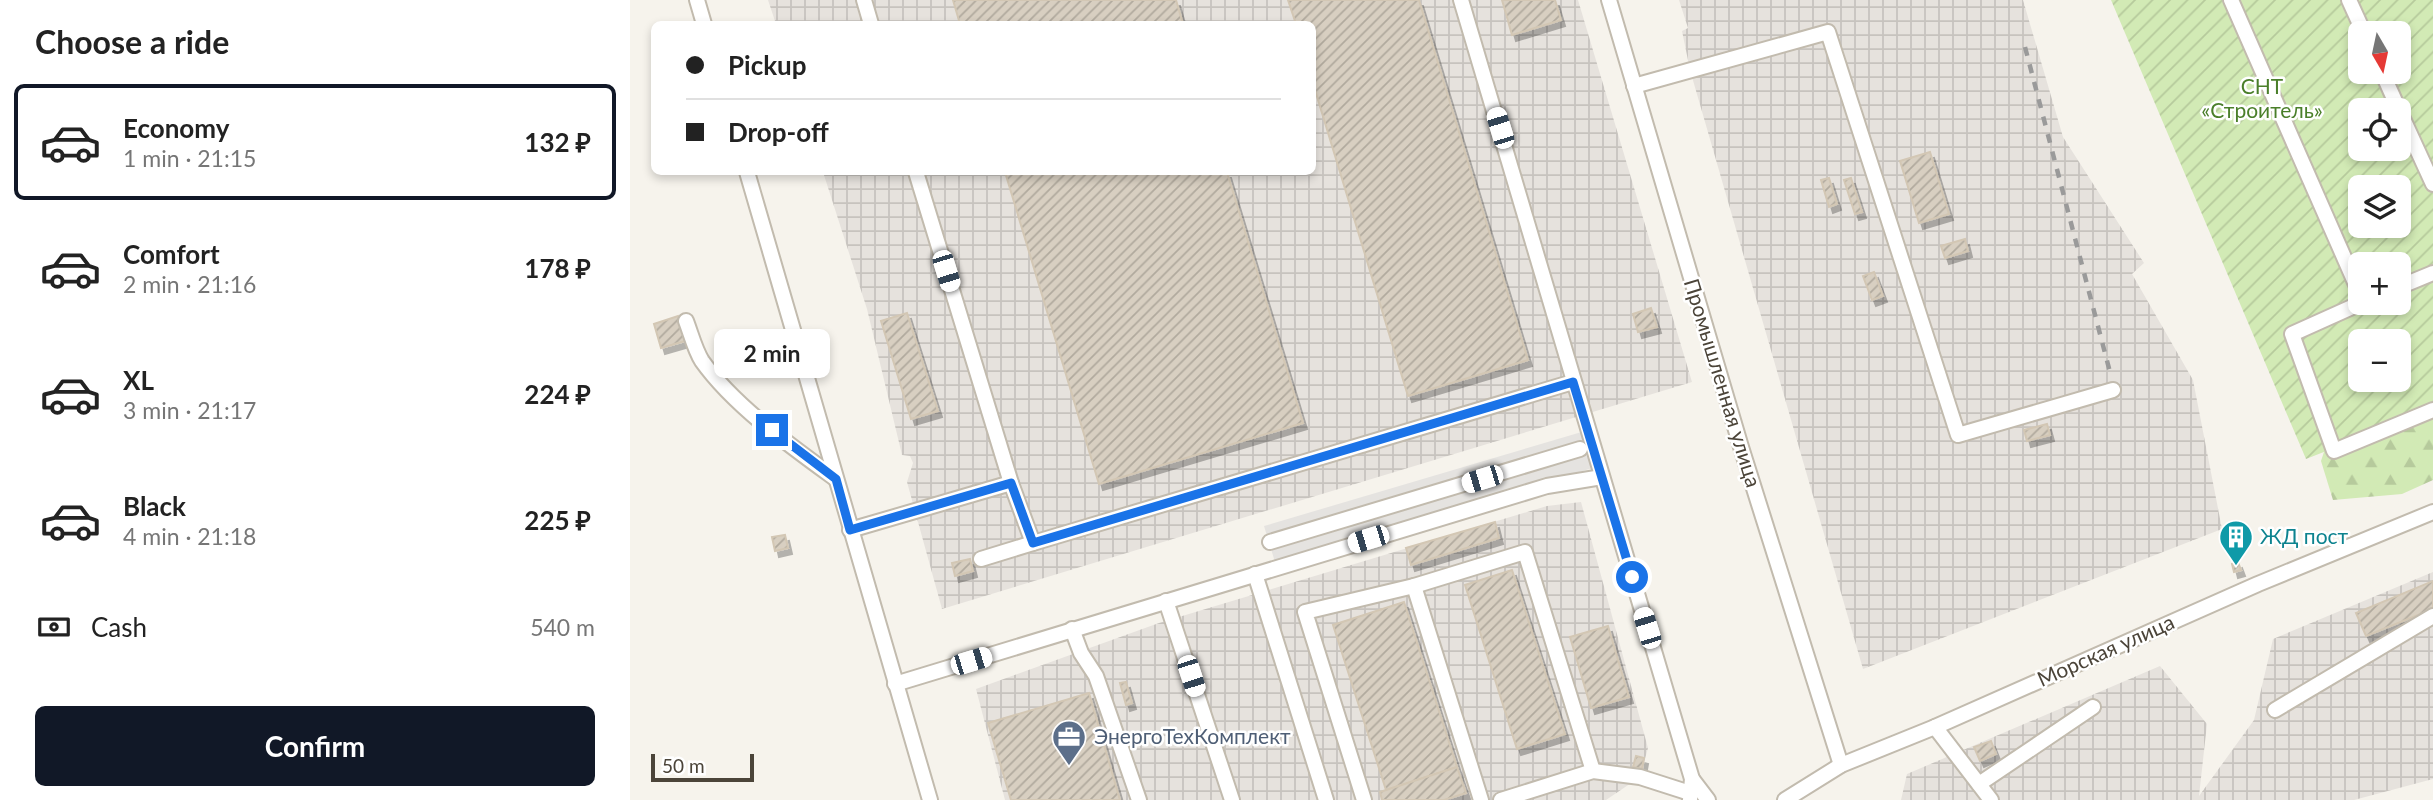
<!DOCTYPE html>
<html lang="en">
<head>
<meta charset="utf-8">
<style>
  body { margin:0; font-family:Lato,sans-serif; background:#f6f6f6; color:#222; height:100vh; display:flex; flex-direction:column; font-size:26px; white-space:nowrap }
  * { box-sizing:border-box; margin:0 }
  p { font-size:23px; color:#767676 }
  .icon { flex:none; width:38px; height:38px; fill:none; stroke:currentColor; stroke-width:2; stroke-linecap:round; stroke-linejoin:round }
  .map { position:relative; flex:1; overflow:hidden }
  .sheet { display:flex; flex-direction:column; background:#fff; width:630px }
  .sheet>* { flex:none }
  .guide { position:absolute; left:21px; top:21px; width:665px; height:154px; border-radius:10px; box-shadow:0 4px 10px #0003; display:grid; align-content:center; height:154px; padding:0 35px; background:#fff }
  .needle { width:46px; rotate:171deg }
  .controls { position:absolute; left:1718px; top:21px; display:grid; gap:14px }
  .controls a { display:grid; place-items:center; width:63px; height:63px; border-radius:10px; background:#fff; box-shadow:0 4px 10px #0003; font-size:35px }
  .scale { position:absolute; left:21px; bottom:18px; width:103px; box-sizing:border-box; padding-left:7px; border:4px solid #4b4439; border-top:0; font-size:19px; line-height:24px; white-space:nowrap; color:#4b4439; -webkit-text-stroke:5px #fff; paint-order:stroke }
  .end { position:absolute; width:32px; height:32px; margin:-16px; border:9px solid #1a73e8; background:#fff; box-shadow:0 0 0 4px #fff }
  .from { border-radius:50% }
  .bubble { position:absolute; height:49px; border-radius:10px; background:#fff; box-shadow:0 4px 10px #0003; font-size:23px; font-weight:700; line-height:49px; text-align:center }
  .car { position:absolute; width:21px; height:42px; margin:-21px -10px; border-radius:9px; box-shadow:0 0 5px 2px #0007; background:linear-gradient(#fff 24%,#345 0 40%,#fff 0 76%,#345 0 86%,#fff 0) }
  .guide b { display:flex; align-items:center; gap:24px; height:66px; font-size:26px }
  .guide b+b { border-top:2px solid #e0e0e0 }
  .guide i { width:18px; height:18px; background:#222 }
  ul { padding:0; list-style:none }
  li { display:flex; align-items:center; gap:21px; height:116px; margin:0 14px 10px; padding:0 21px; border:4px solid transparent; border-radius:10px }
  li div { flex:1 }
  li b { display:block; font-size:26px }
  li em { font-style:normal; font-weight:700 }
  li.active { border-color:#111827 }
  li>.icon { width:63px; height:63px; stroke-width:1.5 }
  h2 { padding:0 35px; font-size:32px; line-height:84px }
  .pay { display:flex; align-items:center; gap:18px; height:77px; padding:0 35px; font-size:26px }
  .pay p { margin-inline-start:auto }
  .button { display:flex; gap:14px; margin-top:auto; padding:14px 35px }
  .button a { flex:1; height:80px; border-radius:10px; background:#111827; color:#fff; font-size:28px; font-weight:700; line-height:80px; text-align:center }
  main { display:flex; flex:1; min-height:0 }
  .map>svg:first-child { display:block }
</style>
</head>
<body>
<main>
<section class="sheet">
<h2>Choose a ride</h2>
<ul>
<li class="active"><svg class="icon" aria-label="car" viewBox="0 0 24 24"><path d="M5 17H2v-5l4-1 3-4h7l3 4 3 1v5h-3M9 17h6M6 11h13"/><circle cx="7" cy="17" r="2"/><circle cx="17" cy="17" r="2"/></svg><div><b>Economy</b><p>1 min · 21:15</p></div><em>132 ₽</em></li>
<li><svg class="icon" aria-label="car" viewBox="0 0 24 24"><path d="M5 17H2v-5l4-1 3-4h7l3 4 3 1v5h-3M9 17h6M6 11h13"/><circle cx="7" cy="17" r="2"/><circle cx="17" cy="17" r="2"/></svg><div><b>Comfort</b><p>2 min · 21:16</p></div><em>178 ₽</em></li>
<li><svg class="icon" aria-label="car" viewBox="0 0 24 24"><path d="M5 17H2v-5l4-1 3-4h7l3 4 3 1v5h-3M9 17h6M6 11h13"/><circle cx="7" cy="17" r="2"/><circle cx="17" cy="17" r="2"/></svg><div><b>XL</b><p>3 min · 21:17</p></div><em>224 ₽</em></li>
<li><svg class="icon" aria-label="car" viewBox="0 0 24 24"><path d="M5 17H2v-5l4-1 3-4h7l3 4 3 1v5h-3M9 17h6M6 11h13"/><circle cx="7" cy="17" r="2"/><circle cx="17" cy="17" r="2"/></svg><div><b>Black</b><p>4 min · 21:18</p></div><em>225 ₽</em></li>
</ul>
<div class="pay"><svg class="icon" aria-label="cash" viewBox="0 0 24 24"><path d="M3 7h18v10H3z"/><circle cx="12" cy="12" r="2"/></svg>Cash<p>540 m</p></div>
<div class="button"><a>Confirm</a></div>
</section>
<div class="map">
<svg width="1803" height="800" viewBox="0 0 1803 800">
  <defs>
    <pattern id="industrial-grid" width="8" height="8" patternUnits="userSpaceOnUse" patternTransform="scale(1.75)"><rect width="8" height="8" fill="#e6e2dd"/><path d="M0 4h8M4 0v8" fill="none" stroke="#c7c3be"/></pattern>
    <pattern id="forest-firs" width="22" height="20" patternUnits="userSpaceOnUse" patternTransform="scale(1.75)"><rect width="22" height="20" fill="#d2eab5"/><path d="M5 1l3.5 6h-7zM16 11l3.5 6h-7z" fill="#b6ca9c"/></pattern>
    <pattern id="garden-furrows" width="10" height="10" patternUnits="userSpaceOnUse" patternTransform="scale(1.75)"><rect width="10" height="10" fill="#d2eab5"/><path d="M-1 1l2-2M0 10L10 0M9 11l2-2" fill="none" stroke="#b6ca9c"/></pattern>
    <pattern id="building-hatch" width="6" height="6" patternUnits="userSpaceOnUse" patternTransform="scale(1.75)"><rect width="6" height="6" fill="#d8cfc1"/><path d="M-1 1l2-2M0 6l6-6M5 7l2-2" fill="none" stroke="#b1aa9e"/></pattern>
    <filter id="shadow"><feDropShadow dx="4" dy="6" stdDeviation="0" flood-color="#0004"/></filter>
  </defs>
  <rect width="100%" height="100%" fill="#f6f3ec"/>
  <g fill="url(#industrial-grid)">
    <path d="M138,0H948L1062,382L312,609L277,482L283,463L280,456L272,455L237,309L193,172H682V24H146Z"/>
    <path d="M1049,0H1393L1433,137L1514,263L1502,274L1563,380L1592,529L1233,669L1060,70L1052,31L1058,28Z"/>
    <path d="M951,502L1018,748L1010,777L976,800H375L346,689L529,623L917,506Z"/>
    <path d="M1803,572V779L1724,800H1271L1277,774L1530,666L1577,724L1569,796L1624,720L1643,639Z"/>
  </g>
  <path fill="url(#forest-firs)" d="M1803,403V480L1772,494L1703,500L1691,461L1697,443Z"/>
  <path fill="url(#garden-furrows)" fill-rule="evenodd" d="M1481,0H1803V409L1676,459ZM1731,33H1769V72H1731ZM1731,110H1769V149H1731ZM1731,187H1769V226H1731ZM1731,264H1769V303H1731ZM1731,341H1769V380H1731Z"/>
  <path fill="#e5e3e0" d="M955,431L966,467L645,562L634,526Z"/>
  <g fill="url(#building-hatch)" stroke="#d3c7b4" stroke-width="2" filter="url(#shadow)">
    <path d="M323,0H546L553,24H330Z"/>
    <path d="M658,0H789L898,360L778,396L682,80V24H666Z"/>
    <path d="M872,0H925L931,20L882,35Z"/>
    <path d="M1300,152L1319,214L1289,223L1270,161Z"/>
    <path d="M375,172H597L673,423L469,484Z"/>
    <path d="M1199,178L1207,204L1199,207L1191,180Z"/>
    <path d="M1221,178L1232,212L1225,214L1214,180Z"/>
    <path d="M1335,239L1338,251L1315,258L1311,246Z"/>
    <path d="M1244,272L1253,296L1242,300L1233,276Z"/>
    <path d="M1021,308L1027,327L1008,332L1003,314Z"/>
    <path d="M277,313L308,411L281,419L251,321Z"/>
    <path d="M48,316L55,341L31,348L24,324Z"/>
    <path d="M1417,424L1420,435L1397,441L1394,430Z"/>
    <path d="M865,522L869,538L781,565L776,548Z"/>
    <path d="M155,535L158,548L145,551L142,537Z"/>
    <path d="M340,559L343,571L325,576L322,563Z"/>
    <path d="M1608,562L1611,570L1604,572L1602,564Z"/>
    <path d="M882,570L935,734L887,749L835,585Z"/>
    <path d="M1803,581V609L1736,636L1726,613Z"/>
    <path d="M774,602L827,767L756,790L703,625Z"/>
    <path d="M978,626L999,697L961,708L940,637Z"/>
    <path d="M496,682L502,703L496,705L490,683Z"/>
    <path d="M459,693L490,800H381L358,723Z"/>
    <path d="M1361,741L1366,754L1350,761L1344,747Z"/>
    <path d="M1006,756L1014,758L1012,769L1003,767Z"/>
    <path d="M827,767L836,793L814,800H752L750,792Z"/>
  </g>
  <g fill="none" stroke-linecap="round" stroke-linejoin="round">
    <g stroke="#c2bbae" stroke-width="18">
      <g id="minor">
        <path d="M67,0L74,24"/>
        <path d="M234,0L241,24"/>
        <path d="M831,0L1062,779L1060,800"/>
        <path d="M979,0L1111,447L1211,765"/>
        <path d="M1601,0L1731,296"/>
        <path d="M1719,0L1734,33"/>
        <path d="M1752,72L1769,110"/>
        <path d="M1004,86L1198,32L1328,435L1483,390"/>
        <path d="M1769,110L1803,184"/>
        <path d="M117,172L300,800"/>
        <path d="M1769,287L1803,273"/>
        <path d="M1731,303L1662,334L1704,451L1803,410"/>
        <path d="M56,321C61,334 65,350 72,361C104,406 162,447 206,479"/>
        <path d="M381,483L403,543L943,382"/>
        <path d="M220,530L381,483L286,172"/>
        <path d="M640,542L950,449"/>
        <path d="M351,559L403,543"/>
        <path d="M625,574L696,800"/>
        <path d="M784,586L851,800"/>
        <path d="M536,601L602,800"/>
        <path d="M442,629L451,653L466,676L509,800"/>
        <path d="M265,684L917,486L972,477"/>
        <path d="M1645,710L1803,616"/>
        <path d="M1305,727L1361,800"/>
        <path d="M1062,779L1078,800"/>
        <path d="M1349,784L1463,707"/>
        <path d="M734,800L675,612L784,586L895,552L963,771"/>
        <path d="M871,800L963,771L1010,777L1060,793"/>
        <path d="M1155,800L1211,765L1305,727L1628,584L1803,512"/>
      </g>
    </g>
    <use href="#minor" stroke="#fff" stroke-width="14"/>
    <path stroke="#9a9a9a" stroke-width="4.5" stroke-dasharray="9 9" stroke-linecap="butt" d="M1395,47L1481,376"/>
  </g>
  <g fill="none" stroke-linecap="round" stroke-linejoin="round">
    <path stroke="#1a73e8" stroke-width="9" d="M142,430L206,479L220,530L381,483L403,543L943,382L1002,577"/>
  </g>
  <defs>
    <g id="building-pin" transform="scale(1.75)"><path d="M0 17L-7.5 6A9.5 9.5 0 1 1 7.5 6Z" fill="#0f9aa8" stroke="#fff"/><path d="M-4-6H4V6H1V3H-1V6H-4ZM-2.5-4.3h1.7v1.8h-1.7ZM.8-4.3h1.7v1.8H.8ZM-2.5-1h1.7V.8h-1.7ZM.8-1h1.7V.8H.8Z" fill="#fff"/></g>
    <g id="office-pin" transform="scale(1.75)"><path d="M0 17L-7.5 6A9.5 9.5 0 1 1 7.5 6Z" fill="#5c6f8a" stroke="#fff"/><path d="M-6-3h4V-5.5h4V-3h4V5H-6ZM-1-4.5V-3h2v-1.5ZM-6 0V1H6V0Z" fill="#fff"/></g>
  </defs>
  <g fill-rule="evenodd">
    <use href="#building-pin" x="1606" y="537"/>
    <use href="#office-pin" x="439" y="737"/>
  </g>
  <g text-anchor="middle" stroke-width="5" stroke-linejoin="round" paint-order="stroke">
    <g font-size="21" fill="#4a7f2a" stroke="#fff">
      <text x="1632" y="94">СНТ<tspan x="1632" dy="24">«Строитель»</tspan></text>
    </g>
    <g font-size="21" fill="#4b4439" stroke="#fff">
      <text transform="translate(1092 383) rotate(73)" y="7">Промышленная улица</text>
      <text transform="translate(1476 651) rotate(-24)" y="7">Морская улица</text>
    </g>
    <g font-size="21" fill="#0d838f" stroke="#fff" text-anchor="start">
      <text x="1630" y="544">ЖД пост</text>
    </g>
    <g font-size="21" fill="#4e5e75" stroke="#fff" text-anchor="start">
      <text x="464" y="744">ЭнергоТехКомплект</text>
    </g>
  </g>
</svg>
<div class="controls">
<a><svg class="needle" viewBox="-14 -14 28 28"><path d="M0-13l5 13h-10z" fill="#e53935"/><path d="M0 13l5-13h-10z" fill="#767676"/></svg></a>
<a><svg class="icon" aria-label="locate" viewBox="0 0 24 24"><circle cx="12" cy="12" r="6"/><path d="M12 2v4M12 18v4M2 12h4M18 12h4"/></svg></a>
<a><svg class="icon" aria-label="layers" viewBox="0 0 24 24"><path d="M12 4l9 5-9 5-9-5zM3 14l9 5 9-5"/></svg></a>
<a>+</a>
<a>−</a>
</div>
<div class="scale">50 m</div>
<i class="end from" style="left:1002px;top:577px"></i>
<i class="end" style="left:142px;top:430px"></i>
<div class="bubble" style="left:84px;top:329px;width:116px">2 min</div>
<i class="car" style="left:870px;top:128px;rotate:343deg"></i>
<i class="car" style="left:316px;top:271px;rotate:163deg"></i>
<i class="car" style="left:852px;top:479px;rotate:253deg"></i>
<i class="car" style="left:738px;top:539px;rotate:253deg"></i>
<i class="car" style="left:1017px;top:628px;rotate:343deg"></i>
<i class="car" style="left:341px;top:661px;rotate:73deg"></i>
<i class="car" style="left:561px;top:676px;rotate:162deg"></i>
<div class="guide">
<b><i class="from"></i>Pickup</b>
<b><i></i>Drop-off</b>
</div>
</div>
</main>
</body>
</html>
